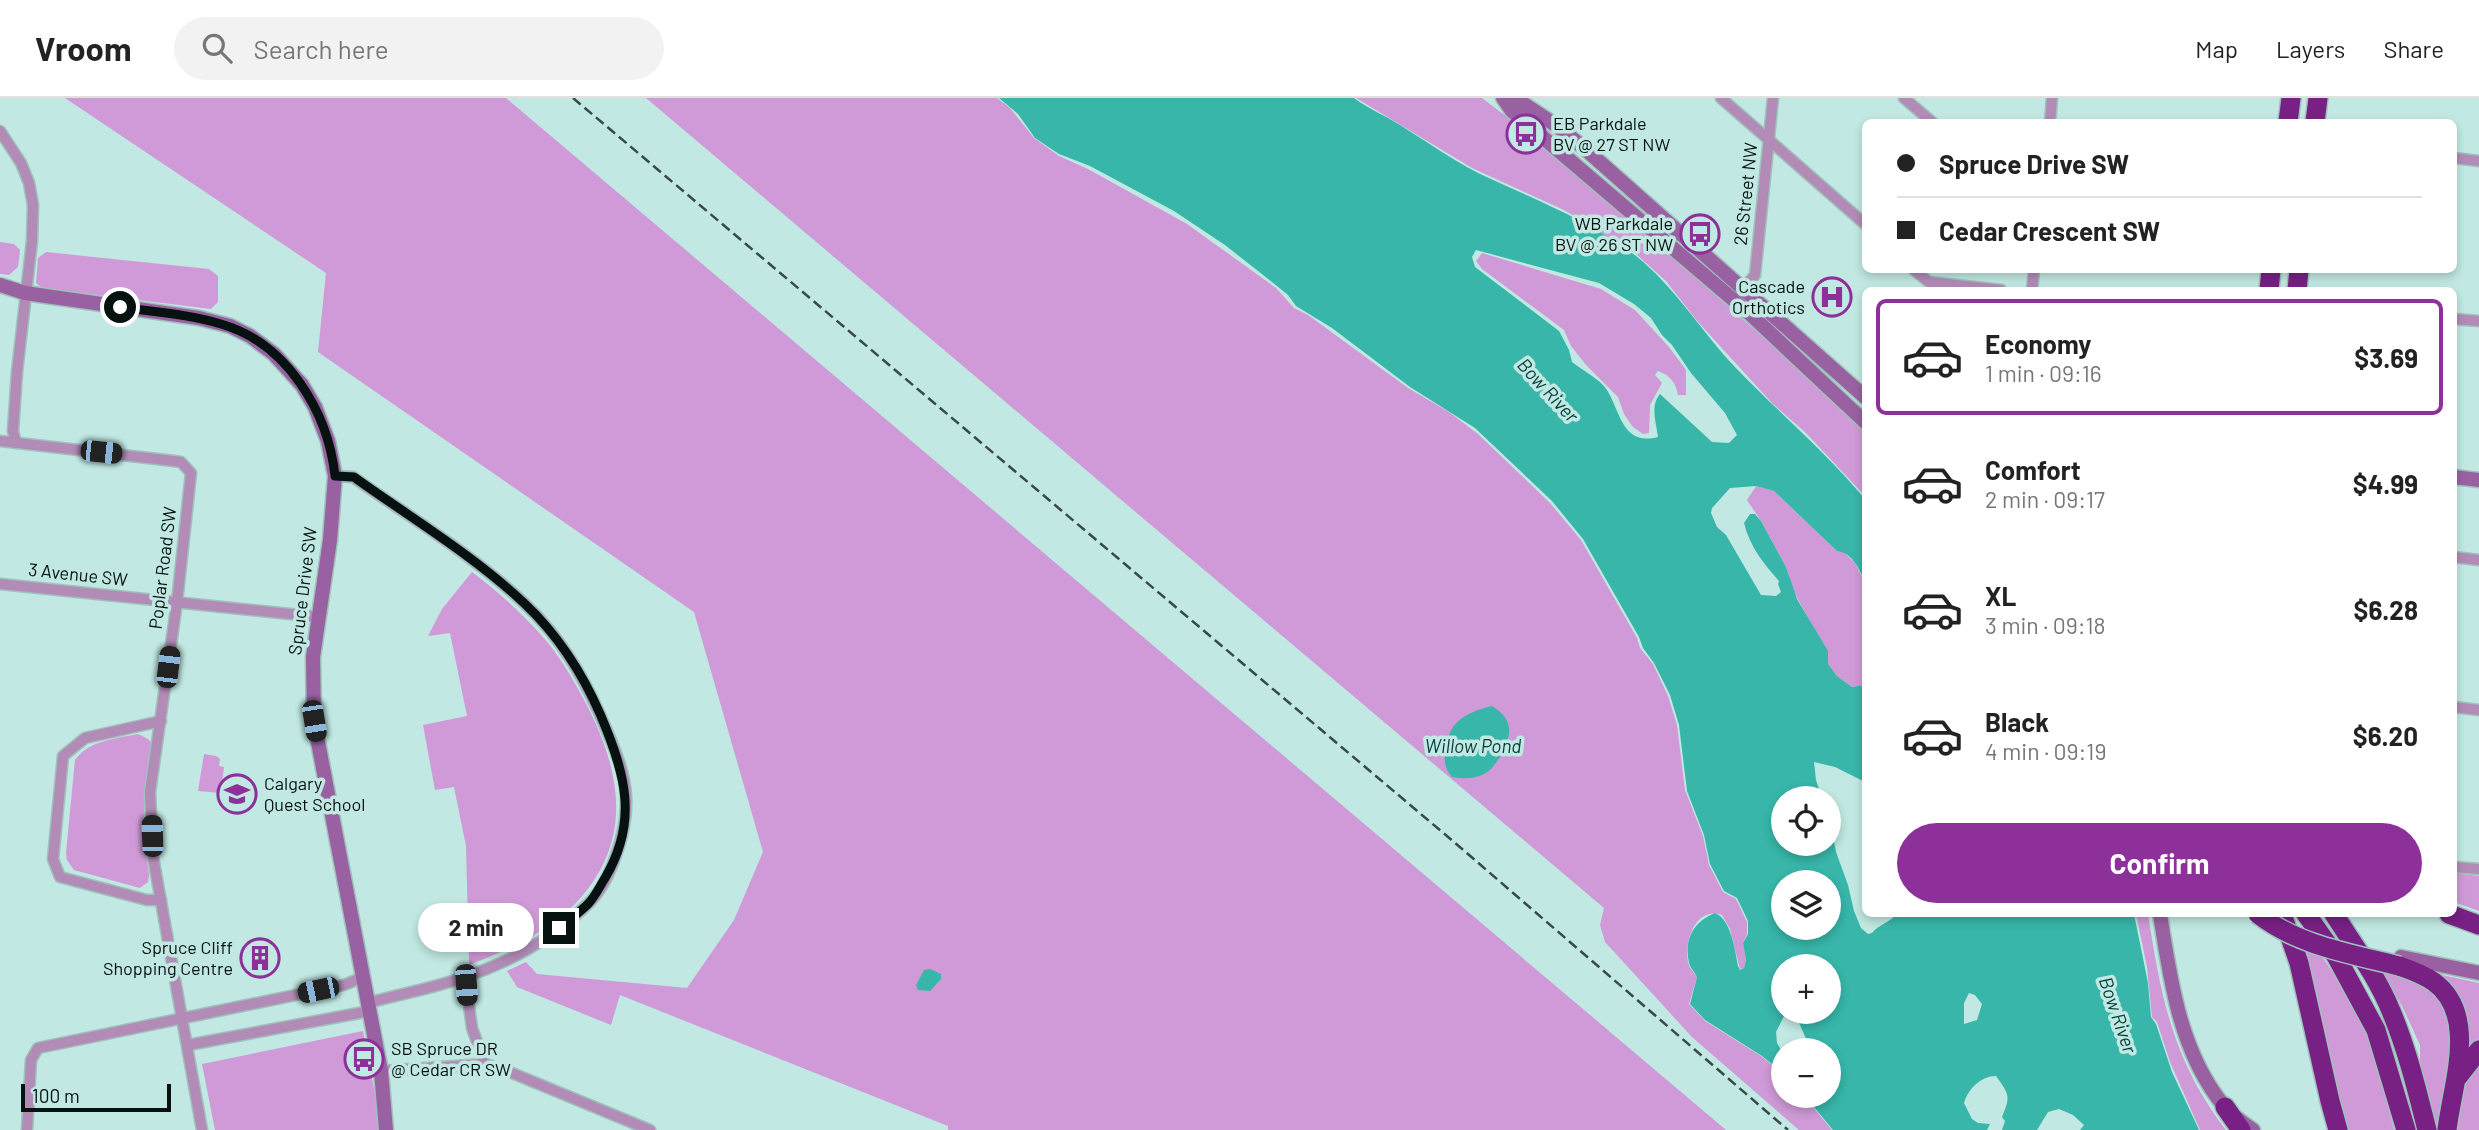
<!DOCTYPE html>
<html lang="en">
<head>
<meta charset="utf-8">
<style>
  body { margin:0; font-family:Barlow,sans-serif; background:#f2f2f2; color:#222; height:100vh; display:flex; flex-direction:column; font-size:26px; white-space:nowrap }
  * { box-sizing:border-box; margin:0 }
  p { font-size:23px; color:#767676 }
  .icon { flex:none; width:38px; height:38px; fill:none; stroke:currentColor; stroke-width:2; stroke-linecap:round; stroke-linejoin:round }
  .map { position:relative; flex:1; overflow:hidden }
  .sheet { position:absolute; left:1862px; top:189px; width:595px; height:630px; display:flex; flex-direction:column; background:#fff; border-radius:10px; box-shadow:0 4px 10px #0003 }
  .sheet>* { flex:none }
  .hud { position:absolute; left:1862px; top:21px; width:595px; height:154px; border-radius:10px; box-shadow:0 4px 10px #0003; display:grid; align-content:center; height:154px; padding:0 35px; background:#fff }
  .buttons { position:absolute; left:1771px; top:688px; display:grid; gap:14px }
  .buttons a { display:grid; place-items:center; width:70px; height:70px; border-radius:50%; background:#fff; box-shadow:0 4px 10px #0003; font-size:35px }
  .scale { position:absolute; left:21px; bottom:18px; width:150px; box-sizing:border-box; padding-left:7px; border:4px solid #051210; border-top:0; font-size:19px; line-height:24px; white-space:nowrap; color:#051210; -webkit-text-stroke:5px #c1e8e2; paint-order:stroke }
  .end { position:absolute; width:32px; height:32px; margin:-16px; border:9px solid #051210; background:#fff; box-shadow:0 0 0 4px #fff }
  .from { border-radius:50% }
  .bubble { position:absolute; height:49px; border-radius:24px; background:#fff; box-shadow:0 4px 10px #0003; font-size:23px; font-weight:700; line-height:49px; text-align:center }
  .car { position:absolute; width:21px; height:42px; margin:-21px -10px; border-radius:9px; box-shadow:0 0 5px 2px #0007; background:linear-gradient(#222 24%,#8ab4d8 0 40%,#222 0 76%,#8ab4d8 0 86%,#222 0) }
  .hud b { display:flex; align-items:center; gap:24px; height:66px; font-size:26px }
  .hud b+b { border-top:2px solid #e0e0e0 }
  .hud i { width:18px; height:18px; background:#222 }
  ul { padding:12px 0 0; list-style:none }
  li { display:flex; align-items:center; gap:21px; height:116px; margin:0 14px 10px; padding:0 21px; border:4px solid transparent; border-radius:10px }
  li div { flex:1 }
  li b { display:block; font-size:26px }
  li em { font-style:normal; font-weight:700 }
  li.on { border-color:#8d309a }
  li>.icon { width:63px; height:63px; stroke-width:1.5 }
  .cta { display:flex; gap:14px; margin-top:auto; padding:14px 35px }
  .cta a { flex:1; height:80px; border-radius:42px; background:#8d309a; color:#fff; font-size:28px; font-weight:700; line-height:80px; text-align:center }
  header { display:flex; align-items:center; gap:42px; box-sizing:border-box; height:98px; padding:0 35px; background:#fff; border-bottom:2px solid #e0e0e0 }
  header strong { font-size:33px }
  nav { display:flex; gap:38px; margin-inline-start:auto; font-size:24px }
  .search { width:490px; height:63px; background:#f2f2f2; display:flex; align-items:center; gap:18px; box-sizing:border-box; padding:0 24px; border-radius:38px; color:#767676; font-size:26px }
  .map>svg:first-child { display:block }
</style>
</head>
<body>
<header>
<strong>Vroom</strong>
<div class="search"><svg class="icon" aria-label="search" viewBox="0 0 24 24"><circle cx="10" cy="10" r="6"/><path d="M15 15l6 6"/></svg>Search here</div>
<nav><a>Map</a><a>Layers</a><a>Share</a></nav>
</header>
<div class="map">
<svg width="2479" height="1032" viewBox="0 0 2479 1032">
  <rect width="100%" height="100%" fill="#c1e8e2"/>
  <g fill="#cf9ad7">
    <path d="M65,0H506L1726,1032H948V1028L620,897L611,927L517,889L507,873L526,864L537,876L687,890L734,822L763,754L694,514L318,254L326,175Z"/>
    <path d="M646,0H997L1010,10L1034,40L1059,58L1088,71L1187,126L1276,190L1294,210L1308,217L1408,290L1449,314L1478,336L1550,405L1581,442L1637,540L1640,550L1653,566L1668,598L1677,627L1685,692L1703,738L1709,767L1723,794L1736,801L1747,824V836L1743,845L1746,862L1744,870L1740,871L1730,831L1722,817C1695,808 1684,844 1688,864C1689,870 1694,874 1697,879L1689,906L1705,923L1761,958L1783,976V998H1804L1832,1032H1799L1692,939L1605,844L1600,827L1604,810Z"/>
    <path d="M1356,0H1482L1531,37L1649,139L1773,248L1865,335V398L1806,335L1773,306L1698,224L1666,183L1636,156L1566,113L1472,70Z"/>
    <path d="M0,144L14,146L20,152L18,169L9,177L0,176Z"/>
    <path d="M46,154L209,171L218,178V204L211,211L42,190L36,185L38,160Z"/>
    <path d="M1482,155L1601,191L1635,212L1669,249L1686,272V297H1678C1676,284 1669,277 1658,273L1655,277L1662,285L1650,307L1649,335L1643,336L1633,329L1624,316L1618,299L1586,267L1571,248L1564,232L1482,171L1476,163Z"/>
    <path d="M1756,388L1774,393L1837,453H1843L1855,465L1865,485V587L1852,589L1837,578L1828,566L1824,549L1793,492L1786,469L1761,423L1747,402Z"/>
    <path d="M472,474C497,493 521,514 542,538C559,557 571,578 583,600C621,671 636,742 575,806C547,835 506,853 469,867L466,748L454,689L435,692L423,627L467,618L450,535L428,538L442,511Z"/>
    <path d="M138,636L148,641L153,647L145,690L143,731L149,777L148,784L140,790L74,772L67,762L66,755L75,662C90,642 114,641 138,636Z"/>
    <path d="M204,656L216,658L220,661L219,668L224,669L221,695L198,693Z"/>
    <path d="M2454,775L2479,778V813L2454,804Z"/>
    <path d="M2136,816H2148C2161,900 2173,963 2226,1032H2200L2170,964L2157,924L2152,919L2147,869Z"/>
    <path d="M2296,844L2316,849L2351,903L2365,933L2377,963L2394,1032H2343Z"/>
    <path d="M2378,868L2403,874L2441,899L2453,938L2441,1030H2436L2420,967V947L2402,908Z"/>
    <path d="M2442,877L2479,885V943L2467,957L2441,883Z"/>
    <path d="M363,933L378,1012V1032H215L202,966Z"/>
    <path d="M2479,961V1032H2453C2457,1005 2464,983 2479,961Z"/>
  </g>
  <g fill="#37b6a9" fill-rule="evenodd">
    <path d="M999,0H1354C1369,11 1384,17 1400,27C1429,45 1459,67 1491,81C1541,104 1592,124 1636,158C1674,188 1701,233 1735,269C1778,314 1825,353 1865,401V485C1860,472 1853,455 1837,453L1774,393L1756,388L1730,390L1712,410L1711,415L1717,429L1726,437L1761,497L1776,498L1781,494L1778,486L1779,483C1764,466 1750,449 1744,425L1750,416H1755L1761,423L1786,469L1797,501L1828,553V566L1837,578L1852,589L1865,587V684L1835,669L1814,664L1816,682L1822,700H1783V746H1829V717L1836,754L1848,787L1854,813L1861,830L1868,836L1872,835C1879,826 1890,825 1896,816H2134L2148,885L2151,919L2156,926L2172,974L2199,1032H2080L2084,1027L2073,1017L2059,1011L2048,1014L2037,1032H2002L2005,1023L2002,1019C2011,998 2009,996 1996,978C1981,978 1968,991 1964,1005L1972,1021L1978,1025L1990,1026L1987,1032H1833L1805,998H1829V952H1811L1796,918L1789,914H1829V868H1783V914H1786L1776,934L1777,945L1783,955V975L1762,958L1705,922L1690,906L1697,879C1695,874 1690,870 1689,865C1684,841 1693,824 1715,815C1731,821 1735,852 1738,868L1740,872L1744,870L1746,862L1743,845L1748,836V823L1737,800L1724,793L1710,766L1704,737L1687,693L1679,627L1670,597L1654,565L1643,550L1639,539L1583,441L1552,403L1475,330L1410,289L1332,230L1296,208L1288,197L1277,188L1225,147L1174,113L1090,68L1059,56L1035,40L1018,16ZM1476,152L1599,185L1634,206L1651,220L1662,237L1672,247L1691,275L1725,315L1737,337L1729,345L1712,344L1660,296C1650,308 1656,324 1658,339C1622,348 1621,315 1607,292C1600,281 1582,272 1572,264L1569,252L1559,233L1475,169L1472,159ZM1829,784V830H1783V784ZM1969,895L1975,897L1982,906L1977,922L1964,926V905Z"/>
    <path d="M1492,608C1500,613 1507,619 1509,629C1511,643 1497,669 1484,676C1474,681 1463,681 1452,679C1445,671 1444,664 1445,654C1448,624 1464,615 1492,608Z"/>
    <path d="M930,871L941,876V881L930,893L918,892L916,887L924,872Z"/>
  </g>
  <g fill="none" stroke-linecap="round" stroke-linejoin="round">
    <g stroke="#9fc1bc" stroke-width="13">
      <g id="street">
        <path d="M1721,0L1866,127"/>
        <path d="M1904,0L1932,24"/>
        <path d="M2050,24L2052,0"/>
        <path d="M0,33L21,65L29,85L33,107L32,143L17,274L13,333L16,345"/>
        <path d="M2454,60L2479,63"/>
        <path d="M1914,172L1929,184L2001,192"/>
        <path d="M1743,191L1755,177L1773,0"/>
        <path d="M2032,192L2034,172"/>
        <path d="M2454,221L2479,223"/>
        <path d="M0,343L174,363L181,364L191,375L177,504L150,694L153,759L202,1032"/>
        <path d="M335,378L353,379C411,420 473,457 524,505C563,541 587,585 607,633C616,654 625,676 626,699C628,731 611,784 588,806C554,839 510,864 465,879C434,890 400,896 368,905"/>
        <path d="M2454,459L2479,462"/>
        <path d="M0,486L319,519"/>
        <path d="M2454,609L2479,612"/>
        <path d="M2454,769L2479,771"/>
        <path d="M161,802H147L60,779L53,761L63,658L85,640L161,623"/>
        <path d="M465,879L472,930L485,966"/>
        <path d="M188,947L370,913"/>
        <path d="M381,973L485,966L512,975L650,1032"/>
        <path d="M27,1032L31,962L38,950L344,887L363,879"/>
      </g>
    </g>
    <g stroke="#9fc1bc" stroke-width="17">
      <g id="secondary">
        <path d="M1503,0L1512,13L1750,216L1866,325"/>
        <path d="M1515,0L1557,28L1584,50L1866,300"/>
        <path d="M0,187L25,195L199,220L230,228L250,238L274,256L302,287L315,309L328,343L335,378L330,442L313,559L314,623L381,973L386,1032"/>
        <path d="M2454,379L2479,382"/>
        <path d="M2160,816C2170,881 2180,955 2224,1008C2231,1017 2243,1025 2253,1032"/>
        <path d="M2401,859L2479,875"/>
      </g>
    </g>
    <g stroke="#9fc1bc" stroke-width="22">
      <g id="highway">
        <path d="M2288,24L2291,0"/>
        <path d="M2315,24L2318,0"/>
        <path d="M2269,192L2271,172"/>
        <path d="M2297,192L2299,172"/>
        <path d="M2282,816L2299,865L2330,1003L2338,1032"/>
        <path d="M2306,816L2336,858L2376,932L2406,1032"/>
        <path d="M2334,816C2354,848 2377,878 2391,913C2407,951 2417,992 2427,1032"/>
        <path d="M2449,816L2479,827"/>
        <path d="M2399,868C2411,872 2424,877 2434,884C2479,917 2452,987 2447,1032"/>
        <path d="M2458,979L2479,952"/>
        <path d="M2225,1009L2241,1032"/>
      </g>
    </g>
    <use href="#street" stroke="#b28bb7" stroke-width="10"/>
    <use href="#secondary" stroke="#9a61a2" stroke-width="14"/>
    <use href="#highway" stroke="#782084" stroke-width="19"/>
    <path stroke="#374a47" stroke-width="2.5" stroke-dasharray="10 5" stroke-linecap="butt" d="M573,0L1454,744L1788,1032"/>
    <g stroke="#9fc1bc" stroke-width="22" stroke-linecap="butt">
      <path id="highway-bridge" d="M2258,816C2296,847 2352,856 2399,868"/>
    </g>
    <use href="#highway-bridge" stroke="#782084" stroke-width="19"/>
  </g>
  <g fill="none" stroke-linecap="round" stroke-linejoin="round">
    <path stroke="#051210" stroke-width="9" d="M120,209C153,214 189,216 221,226C287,245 328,314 335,378L354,379C411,420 473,457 524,505C558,537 583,576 601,618C625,675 639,723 605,780C600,788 595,799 588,806C579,815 569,822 559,830"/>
  </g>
  <defs>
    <g id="bus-ring" transform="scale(2.0125)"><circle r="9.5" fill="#c1e8e2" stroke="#8d309a" stroke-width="1.5"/><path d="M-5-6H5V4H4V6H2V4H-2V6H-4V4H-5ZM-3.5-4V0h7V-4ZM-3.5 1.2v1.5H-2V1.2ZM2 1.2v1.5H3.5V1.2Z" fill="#8d309a"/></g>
    <g id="hospital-ring" transform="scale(2.0125)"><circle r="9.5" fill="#c1e8e2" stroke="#8d309a" stroke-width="1.5"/><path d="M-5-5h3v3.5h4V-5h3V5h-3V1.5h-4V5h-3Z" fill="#8d309a"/></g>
    <g id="school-ring" transform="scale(2.0125)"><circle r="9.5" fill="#c1e8e2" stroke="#8d309a" stroke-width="1.5"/><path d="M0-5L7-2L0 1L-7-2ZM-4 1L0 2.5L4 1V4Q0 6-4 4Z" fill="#8d309a"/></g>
    <g id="building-ring" transform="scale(2.0125)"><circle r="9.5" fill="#c1e8e2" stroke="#8d309a" stroke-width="1.5"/><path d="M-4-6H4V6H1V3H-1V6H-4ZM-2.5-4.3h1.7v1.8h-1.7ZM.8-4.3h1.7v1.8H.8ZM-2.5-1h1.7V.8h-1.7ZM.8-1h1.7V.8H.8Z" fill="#8d309a"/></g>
  </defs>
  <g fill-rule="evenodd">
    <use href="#bus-ring" x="1526" y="36"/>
    <use href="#bus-ring" x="1700" y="136"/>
    <use href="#hospital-ring" x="1832" y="199"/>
    <use href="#school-ring" x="237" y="696"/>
    <use href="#building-ring" x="260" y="860"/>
    <use href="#bus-ring" x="364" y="961"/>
  </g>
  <g text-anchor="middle" stroke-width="7" stroke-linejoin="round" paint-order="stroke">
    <g font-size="18" fill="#051210" stroke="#c1e8e2" text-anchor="start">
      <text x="1553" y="32">EB Parkdale<tspan x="1553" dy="21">BV @ 27 ST NW</tspan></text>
      <text x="1673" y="132" text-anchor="end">WB Parkdale<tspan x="1673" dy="21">BV @ 26 ST NW</tspan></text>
      <text x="1805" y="195" text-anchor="end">Cascade<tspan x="1805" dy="21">Orthotics</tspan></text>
      <text x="264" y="692">Calgary<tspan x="264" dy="21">Quest School</tspan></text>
      <text x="233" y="856" text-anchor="end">Spruce Cliff<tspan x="233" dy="21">Shopping Centre</tspan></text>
      <text x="391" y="957">SB Spruce DR<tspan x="391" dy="21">@ Cedar CR SW</tspan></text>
    </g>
    <g font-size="18" fill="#051210" stroke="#c1e8e2">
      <text transform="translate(1746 96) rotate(-84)" y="6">26 Street NW</text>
      <text transform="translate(163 470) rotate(-83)" y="6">Poplar Road SW</text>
      <text transform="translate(78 477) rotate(6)" y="6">3 Avenue SW</text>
      <text transform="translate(303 493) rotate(-83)" y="6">Spruce Drive SW</text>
    </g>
    <g font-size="19" font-style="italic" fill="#023d37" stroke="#c1e8e2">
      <text transform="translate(1548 292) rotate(47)" y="7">Bow River</text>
      <text x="1473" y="655">Willow Pond</text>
      <text transform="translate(2118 917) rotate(71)" y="7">Bow River</text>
    </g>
  </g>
</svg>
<div class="buttons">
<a><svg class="icon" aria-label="locate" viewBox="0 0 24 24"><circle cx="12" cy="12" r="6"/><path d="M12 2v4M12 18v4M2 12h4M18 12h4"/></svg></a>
<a><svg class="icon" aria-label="layers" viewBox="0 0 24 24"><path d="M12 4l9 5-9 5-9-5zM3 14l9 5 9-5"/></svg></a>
<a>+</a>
<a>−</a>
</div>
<div class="scale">100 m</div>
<i class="end from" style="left:120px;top:209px"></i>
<i class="end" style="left:559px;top:830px"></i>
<div class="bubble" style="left:418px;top:805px;width:116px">2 min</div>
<i class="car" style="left:101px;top:354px;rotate:96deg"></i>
<i class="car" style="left:168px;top:569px;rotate:7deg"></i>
<i class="car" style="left:314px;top:623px;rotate:171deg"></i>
<i class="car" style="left:152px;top:738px;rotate:358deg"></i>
<i class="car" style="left:466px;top:887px;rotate:176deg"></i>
<i class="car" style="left:318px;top:892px;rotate:258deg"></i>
<div class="hud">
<b><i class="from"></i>Spruce Drive SW</b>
<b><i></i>Cedar Crescent SW</b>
</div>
<section class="sheet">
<ul>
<li class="on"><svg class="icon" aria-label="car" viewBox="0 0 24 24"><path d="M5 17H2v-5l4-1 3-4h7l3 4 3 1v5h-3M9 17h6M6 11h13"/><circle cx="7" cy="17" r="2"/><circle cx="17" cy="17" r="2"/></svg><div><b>Economy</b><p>1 min · 09:16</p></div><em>$3.69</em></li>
<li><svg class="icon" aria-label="car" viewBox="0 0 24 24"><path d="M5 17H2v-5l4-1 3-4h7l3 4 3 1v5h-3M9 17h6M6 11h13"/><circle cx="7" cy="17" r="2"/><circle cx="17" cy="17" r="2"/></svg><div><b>Comfort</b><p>2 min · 09:17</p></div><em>$4.99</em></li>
<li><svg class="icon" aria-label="car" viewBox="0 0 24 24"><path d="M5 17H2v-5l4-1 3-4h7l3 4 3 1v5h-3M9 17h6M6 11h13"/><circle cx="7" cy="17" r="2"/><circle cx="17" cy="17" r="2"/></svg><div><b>XL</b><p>3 min · 09:18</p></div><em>$6.28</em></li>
<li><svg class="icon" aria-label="car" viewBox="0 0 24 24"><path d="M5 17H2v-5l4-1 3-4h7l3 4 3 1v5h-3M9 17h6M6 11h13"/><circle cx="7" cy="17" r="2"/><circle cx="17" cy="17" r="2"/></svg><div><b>Black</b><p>4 min · 09:19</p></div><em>$6.20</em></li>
</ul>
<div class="cta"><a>Confirm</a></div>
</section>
</div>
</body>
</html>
